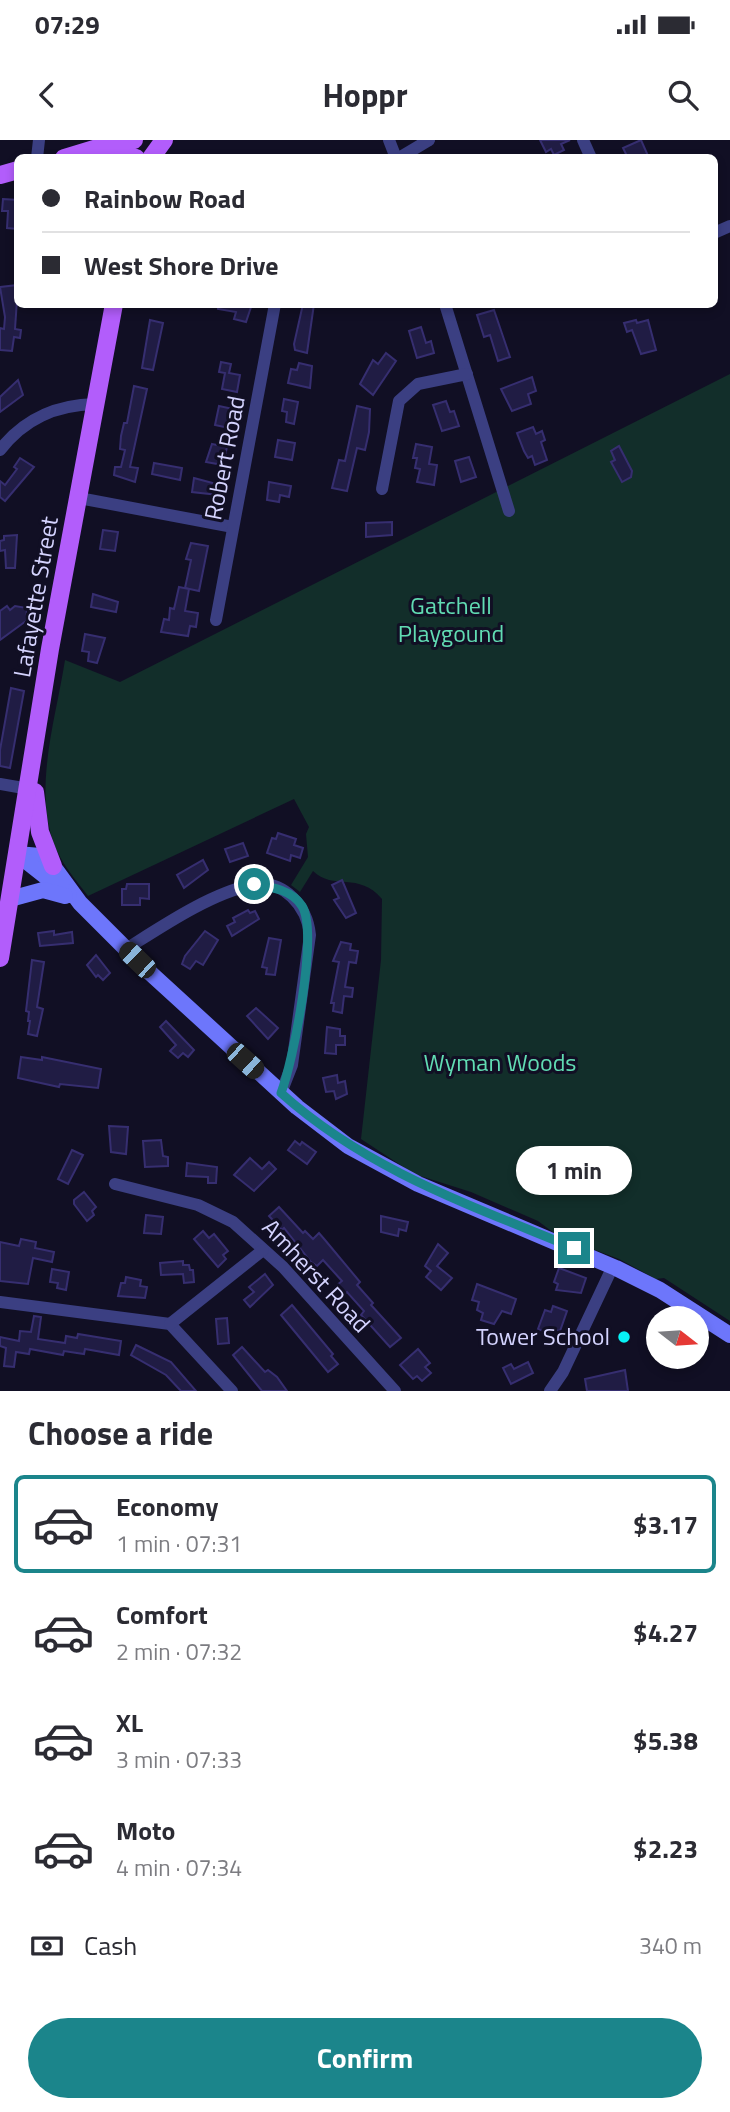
<!DOCTYPE html>
<html lang="en">
<head>
<meta charset="utf-8">
<style>
  body { margin:0; font-family:"Titillium Web",sans-serif; background:#f7f7f7; color:#2b2b33; height:100vh; display:flex; flex-direction:column; font-size:26px; white-space:nowrap }
  * { box-sizing:border-box; margin:0 }
  p { font-size:23px; color:#7c7c81 }
  .icon { flex:none; width:38px; height:38px; fill:none; stroke:currentColor; stroke-width:2; stroke-linecap:round; stroke-linejoin:round }
  .map { position:relative; height:1251px; overflow:hidden }
  .panel { display:flex; flex-direction:column; background:#fff; flex:1 }
  .panel>* { flex:none }
  .hud { position:absolute; left:14px; top:14px; width:704px; height:154px; border-radius:10px; box-shadow:0 4px 10px #0003; display:grid; align-content:center; height:154px; padding:0 28px; background:#fff }
  .needle { width:46px; rotate:107deg }
  .fabs { position:absolute; left:646px; top:1166px; display:grid; gap:14px }
  .fabs a { display:grid; place-items:center; width:63px; height:63px; border-radius:50%; background:#fff; box-shadow:0 4px 10px #0003; font-size:35px }
  .end { position:absolute; width:32px; height:32px; margin:-16px; border:9px solid #1b858b; background:#fff; box-shadow:0 0 0 4px #fff }
  .from { border-radius:50% }
  .bubble { position:absolute; height:49px; border-radius:24px; background:#fff; box-shadow:0 4px 10px #0003; font-size:23px; font-weight:700; line-height:49px; text-align:center }
  .car { position:absolute; width:21px; height:42px; margin:-21px -10px; border-radius:9px; box-shadow:0 0 5px 2px #0007; background:linear-gradient(#222 24%,#8ab4d8 0 40%,#222 0 76%,#8ab4d8 0 86%,#222 0) }
  .hud b { display:flex; align-items:center; gap:24px; height:66px; font-size:26px }
  .hud b+b { border-top:2px solid #e1e1e2 }
  .hud i { width:18px; height:18px; background:#2b2b33 }
  ul { padding:0; list-style:none }
  li { display:flex; align-items:center; gap:21px; height:98px; margin:0 14px 10px; padding:0 14px; border:4px solid transparent; border-radius:10px }
  li div { flex:1 }
  li b { display:block; font-size:26px }
  li em { font-style:normal; font-weight:700 }
  li.selected { border-color:#1b858b }
  li>.icon { width:63px; height:63px; stroke-width:1.5 }
  h2 { padding:0 28px; font-size:32px; line-height:84px }
  .pay { display:flex; align-items:center; gap:18px; height:77px; padding:0 28px; font-size:26px }
  .pay p { margin-inline-start:auto }
  .button { display:flex; gap:14px; margin-top:auto; padding:14px 28px }
  .button a { flex:1; height:80px; border-radius:42px; background:#1b858b; color:#fff; font-size:28px; font-weight:700; line-height:80px; text-align:center }
  .status { display:flex; justify-content:space-between; align-items:center; height:49px; padding:0 35px; background:#fff; direction:ltr }
  .status svg { height:19px; fill:currentColor }
  header { display:flex; justify-content:space-between; align-items:center; height:91px; padding:0 28px; background:#fff; font-size:32px; font-weight:700 }
  .map>svg:first-child { display:block }
</style>
</head>
<body>
<div class="status"><b>07:29</b><svg viewBox="0 0 49 12"><path d="M0 12V9h3v3zM5 12V6h3v6zM10 12V3h3v9zM15 12V0h3v12zM26 1h20v11H26zM47 4h2v5h-2z"/></svg></div>
<header><svg class="icon" aria-label="back" viewBox="0 0 24 24"><path d="M15 5l-7 7 7 7"/></svg>Hoppr<svg class="icon" aria-label="search" viewBox="0 0 24 24"><circle cx="10" cy="10" r="6"/><path d="M15 15l6 6"/></svg></header>
<div class="map">
<svg width="730" height="1251" viewBox="0 0 730 1251">
  <rect width="100%" height="100%" fill="#110f24"/>
  <path fill="#122e2a" d="M730,234V1181L664,1138L656,1139L619,1119L558,1096L538,1081L471,1052L414,1034L361,999L381,820L382,759C359,731 333,751 313,731L300,752L291,745L308,717L306,694L309,687L294,659L88,756C75,739 60,722 53,701C34,645 56,578 65,520L120,542Z"/>
  <g fill="#201c44" stroke="#362e70" stroke-width="2">
    <path d="M540,0H570L561,4L564,10L554,15L551,9L546,12Z"/>
    <path d="M641,0L649,18H628L623,8Z"/>
    <path d="M3,59L18,60V89L7,88L8,71H2Z"/>
    <path d="M18,145L15,189L21,190L20,198L14,197L12,211L0,210V188L4,189L5,177L0,147Z"/>
    <path d="M218,164H252L246,182L234,179L236,172L218,169Z"/>
    <path d="M303,164H314L307,213L295,210L294,204Z"/>
    <path d="M494,170L510,217L498,221L490,195L484,197L477,175Z"/>
    <path d="M150,180L163,183L153,230L142,228Z"/>
    <path d="M636,180L637,183L648,180L656,210L641,214L632,190L627,192L624,183Z"/>
    <path d="M421,187L426,203L431,201L434,213L417,218L409,191Z"/>
    <path d="M386,213L396,221L373,255L360,244L373,220L378,224Z"/>
    <path d="M221,222L231,224L229,233L240,235L237,252L222,249L225,233L219,232Z"/>
    <path d="M299,223L312,226L310,248L288,243L291,229L297,230Z"/>
    <path d="M532,237L536,251L528,254L531,264L512,271L501,249Z"/>
    <path d="M18,240L23,255L0,272V257Z"/>
    <path d="M134,246L147,249L130,327L138,328L135,342L114,335L115,327H121L125,310L120,309L121,296L124,283H127Z"/>
    <path d="M284,259L298,262L294,284L286,282L287,272L282,271Z"/>
    <path d="M446,261L450,272L454,271L459,286L442,291L433,265Z"/>
    <path d="M219,266L233,269L229,288L215,285Z"/>
    <path d="M357,266L370,269L369,292L365,310L357,308L347,351L332,348L339,320L345,321Z"/>
    <path d="M533,287L536,294L542,291L545,300L541,302L547,320L535,325L532,316L528,318L524,311L517,293Z"/>
    <path d="M278,300L295,303L292,320L275,317Z"/>
    <path d="M212,304L227,307L223,325L206,322Z"/>
    <path d="M416,304L432,307L429,324L437,325L434,345L417,342L420,329L415,328L417,318H413Z"/>
    <path d="M619,306L632,331L631,337L622,342L611,322L615,320L611,311Z"/>
    <path d="M469,317L476,337L461,342L455,321Z"/>
    <path d="M20,318L34,327L5,361L0,357V341L5,345L17,329L14,327Z"/>
    <path d="M154,323L182,328L180,340L152,334Z"/>
    <path d="M194,338L220,345L218,355L192,352Z"/>
    <path d="M269,342L291,346L289,357L280,355L279,362L267,360Z"/>
    <path d="M392,382V395L366,397V383Z"/>
    <path d="M103,390L118,392L115,411L100,409Z"/>
    <path d="M17,395L15,428H6L5,410L0,411V401L4,400V396Z"/>
    <path d="M191,403L208,406L199,451L185,448L191,420L186,419Z"/>
    <path d="M179,447L189,449L185,471L198,473L196,487L190,486L188,496L161,492L164,479L169,480L170,468L174,469Z"/>
    <path d="M93,454L118,462L116,472L91,467Z"/>
    <path d="M7,466L10,470L15,466L27,468L26,481L0,500V471Z"/>
    <path d="M85,494L105,498L97,523L88,521L89,512L82,511Z"/>
    <path d="M11,548L24,551L10,628L0,626V610Z"/>
    <path d="M278,693L296,699L294,705L303,708L300,718L291,715L290,721L267,713L272,698L276,699Z"/>
    <path d="M243,703L248,716L230,722L225,709Z"/>
    <path d="M203,720L208,730L184,748L177,735Z"/>
    <path d="M342,740L356,773L346,778L334,760L339,758L332,745Z"/>
    <path d="M127,744H149V759L140,758V765H122V749H126Z"/>
    <path d="M248,770L250,773L255,771L259,779L232,796L227,786L235,782L233,778Z"/>
    <path d="M54,791V795L72,792L73,803L40,806L38,793Z"/>
    <path d="M205,791L218,800L203,825L196,821L190,829L182,824L185,816Z"/>
    <path d="M269,798L281,800L275,835L266,834L267,828L262,827Z"/>
    <path d="M341,802L351,804L350,810L358,811L356,823L349,822L345,847L353,848L352,857L344,856L342,873L333,871L334,863H331L339,822L333,821Z"/>
    <path d="M96,815L110,833L103,840L98,835L96,837L87,825Z"/>
    <path d="M32,820L44,822L37,867L43,869L37,896L28,894L30,881H28L29,872L26,871Z"/>
    <path d="M256,868L278,888L268,899L247,876Z"/>
    <path d="M166,881L194,910L188,917L183,913L178,918L170,911L176,905L160,887Z"/>
    <path d="M327,887L340,889V896H345V905H336V914L325,913Z"/>
    <path d="M21,917L42,920V917L101,929L98,948L60,944L59,947L18,938Z"/>
    <path d="M337,935L338,943L345,941L347,954L336,959L334,951L326,952L323,938Z"/>
    <path d="M109,986L128,987L126,1014L111,1012Z"/>
    <path d="M161,1000L163,1016L168,1017V1026L145,1027L143,1001Z"/>
    <path d="M295,1001L300,1005L302,1002L316,1012L307,1024L288,1010Z"/>
    <path d="M72,1010L83,1015L68,1044L58,1039Z"/>
    <path d="M250,1018L262,1029L269,1022L276,1029L254,1051L234,1035Z"/>
    <path d="M187,1023L217,1027L216,1043H208V1037L186,1036Z"/>
    <path d="M84,1052L96,1067L92,1071L94,1075L87,1081L74,1064V1060Z"/>
    <path d="M279,1067L303,1093L305,1091L313,1099L319,1093L325,1100L360,1142L357,1145L373,1163L371,1165L401,1198L390,1207L361,1175L364,1171L347,1152L343,1155L336,1146L342,1141L323,1120L317,1126L311,1122L284,1088L282,1090L269,1076Z"/>
    <path d="M146,1075L163,1077L161,1094L144,1093Z"/>
    <path d="M381,1076L408,1082L406,1091L399,1089L398,1096L381,1092Z"/>
    <path d="M203,1091L209,1098L214,1094L228,1111L223,1115L226,1119L218,1127L194,1099Z"/>
    <path d="M21,1099L36,1102L35,1108L54,1112L52,1122L33,1118L28,1144L0,1141V1102L19,1106Z"/>
    <path d="M438,1104L448,1113L437,1126L452,1138L441,1150L426,1137L431,1131L425,1126Z"/>
    <path d="M183,1121V1125H189L190,1130H193L194,1142L184,1143L183,1134L161,1135L160,1123Z"/>
    <path d="M559,1128L586,1138L581,1153L556,1150L558,1144L554,1142Z"/>
    <path d="M52,1129L69,1132L66,1150L57,1148L58,1143L50,1142Z"/>
    <path d="M265,1134L273,1145L250,1167L244,1160L254,1152L249,1147Z"/>
    <path d="M126,1137L141,1140L140,1146L147,1147L145,1158L118,1156L121,1143H125Z"/>
    <path d="M477,1144L516,1159L511,1174L502,1171L494,1184L481,1180L483,1173L477,1170L479,1162L472,1160Z"/>
    <path d="M292,1165L333,1214L331,1216L338,1224L328,1232L281,1175Z"/>
    <path d="M553,1166L567,1171L560,1191L555,1190L553,1195L538,1189L545,1170L551,1172Z"/>
    <path d="M34,1176L41,1177L38,1199L65,1203L66,1196L77,1198L78,1194L121,1201L119,1215L85,1209L84,1214L64,1211L63,1215L30,1209L29,1214L16,1212L14,1227L4,1226L6,1208L0,1206V1197L19,1201L20,1191L31,1192Z"/>
    <path d="M227,1178L229,1203L218,1204L216,1179Z"/>
    <path d="M136,1205L171,1222L196,1251H181L166,1235L131,1215Z"/>
    <path d="M242,1207L265,1232L268,1230L277,1237L287,1251H262L233,1215Z"/>
    <path d="M418,1209L430,1223L425,1227L431,1233L422,1241L417,1236L413,1239L400,1225Z"/>
    <path d="M528,1222L533,1233L511,1244L503,1228L511,1224L514,1229Z"/>
    <path d="M625,1230L628,1251H587L585,1239Z"/>
  </g>
  <g fill="none" stroke-linecap="round" stroke-linejoin="round">
    <g stroke="#3b3f82" stroke-width="12">
      <path d="M389,0L396,18"/>
      <path d="M583,0L591,18"/>
      <path d="M37,18L39,0"/>
      <path d="M399,18L429,0"/>
      <path d="M714,93L730,86"/>
      <path d="M445,164L509,371"/>
      <path d="M0,310C24,279 55,265 95,264"/>
      <path d="M382,349L399,261L418,244L467,234"/>
      <path d="M79,358L233,387"/>
      <path d="M216,480L275,164"/>
      <path d="M0,644L29,649"/>
      <path d="M126,809C161,787 211,753 252,745C284,739 307,766 310,795L292,925L281,953"/>
      <path d="M115,1044L198,1065L233,1082L283,1127L395,1251"/>
      <path d="M0,1162L170,1184L232,1251"/>
      <path d="M170,1184L263,1110"/>
      <path d="M550,1251L563,1232L613,1126"/>
    </g>
    <g stroke="#6d76fb" stroke-width="16">
      <path d="M17,714L40,716L53,726L80,763L147,830L297,967L348,1006L418,1044L616,1128L660,1150L730,1195"/>
      <path d="M17,714L69,755"/>
      <path d="M10,759L43,750L65,756"/>
    </g>
    <g stroke="#b25dfb" stroke-width="18">
      <path d="M95,12L136,18"/>
      <path d="M64,18L114,3L134,0"/>
      <path d="M151,18L164,0"/>
      <path d="M0,35L18,30"/>
      <path d="M35,652L40,692L53,726"/>
      <path d="M0,818L50,509L114,164"/>
    </g>
  </g>
  <g fill="none" stroke-linecap="round" stroke-linejoin="round">
    <path stroke="#1b858b" stroke-width="9" d="M254,744C272,747 292,750 302,766C319,793 293,922 281,953C367,1030 470,1065 574,1108"/>
  </g>
  <circle fill="#07f3f6" stroke="#110f24" stroke-width="2.5" cx="624" cy="1197" r="7"/>
  <g text-anchor="middle" stroke-width="6" stroke-linejoin="round" paint-order="stroke">
    <g font-size="24" fill="#d4d3fe" stroke="#110f24">
      <text transform="translate(225 318) rotate(-79)" y="8">Robert Road</text>
      <text transform="translate(36 457) rotate(-80)" y="8">Lafayette Street</text>
      <text transform="translate(316 1136) rotate(47)" y="8">Amherst Road</text>
    </g>
    <g font-size="24" fill="#61dcb3" stroke="#110f24">
      <text x="451" y="474">Gatchell<tspan x="451" dy="28">Playgound</tspan></text>
      <text x="500" y="931">Wyman Woods</text>
    </g>
    <g font-size="24" fill="#d4d3fe" stroke="#110f24" text-anchor="end">
      <text x="610" y="1205">Tower School</text>
    </g>
  </g>
</svg>
<div class="fabs">
<a><svg class="needle" viewBox="-14 -14 28 28"><path d="M0-13l5 13h-10z" fill="#e53935"/><path d="M0 13l5-13h-10z" fill="#7c7c81"/></svg></a>
</div>
<i class="end from" style="left:254px;top:744px"></i>
<i class="end" style="left:574px;top:1108px"></i>
<div class="bubble" style="left:516px;top:1006px;width:116px">1 min</div>
<i class="car" style="left:137px;top:820px;rotate:314deg"></i>
<i class="car" style="left:245px;top:921px;rotate:132deg"></i>
<div class="hud">
<b><i class="from"></i>Rainbow Road</b>
<b><i></i>West Shore Drive</b>
</div>
</div>
<section class="panel">
<h2>Choose a ride</h2>
<ul>
<li class="selected"><svg class="icon" aria-label="car" viewBox="0 0 24 24"><path d="M5 17H2v-5l4-1 3-4h7l3 4 3 1v5h-3M9 17h6M6 11h13"/><circle cx="7" cy="17" r="2"/><circle cx="17" cy="17" r="2"/></svg><div><b>Economy</b><p>1 min · 07:31</p></div><em>$3.17</em></li>
<li><svg class="icon" aria-label="car" viewBox="0 0 24 24"><path d="M5 17H2v-5l4-1 3-4h7l3 4 3 1v5h-3M9 17h6M6 11h13"/><circle cx="7" cy="17" r="2"/><circle cx="17" cy="17" r="2"/></svg><div><b>Comfort</b><p>2 min · 07:32</p></div><em>$4.27</em></li>
<li><svg class="icon" aria-label="car" viewBox="0 0 24 24"><path d="M5 17H2v-5l4-1 3-4h7l3 4 3 1v5h-3M9 17h6M6 11h13"/><circle cx="7" cy="17" r="2"/><circle cx="17" cy="17" r="2"/></svg><div><b>XL</b><p>3 min · 07:33</p></div><em>$5.38</em></li>
<li><svg class="icon" aria-label="car" viewBox="0 0 24 24"><path d="M5 17H2v-5l4-1 3-4h7l3 4 3 1v5h-3M9 17h6M6 11h13"/><circle cx="7" cy="17" r="2"/><circle cx="17" cy="17" r="2"/></svg><div><b>Moto</b><p>4 min · 07:34</p></div><em>$2.23</em></li>
</ul>
<div class="pay"><svg class="icon" aria-label="cash" viewBox="0 0 24 24"><path d="M3 7h18v10H3z"/><circle cx="12" cy="12" r="2"/></svg>Cash<p>340 m</p></div>
<div class="button"><a>Confirm</a></div>
</section>
</body>
</html>
